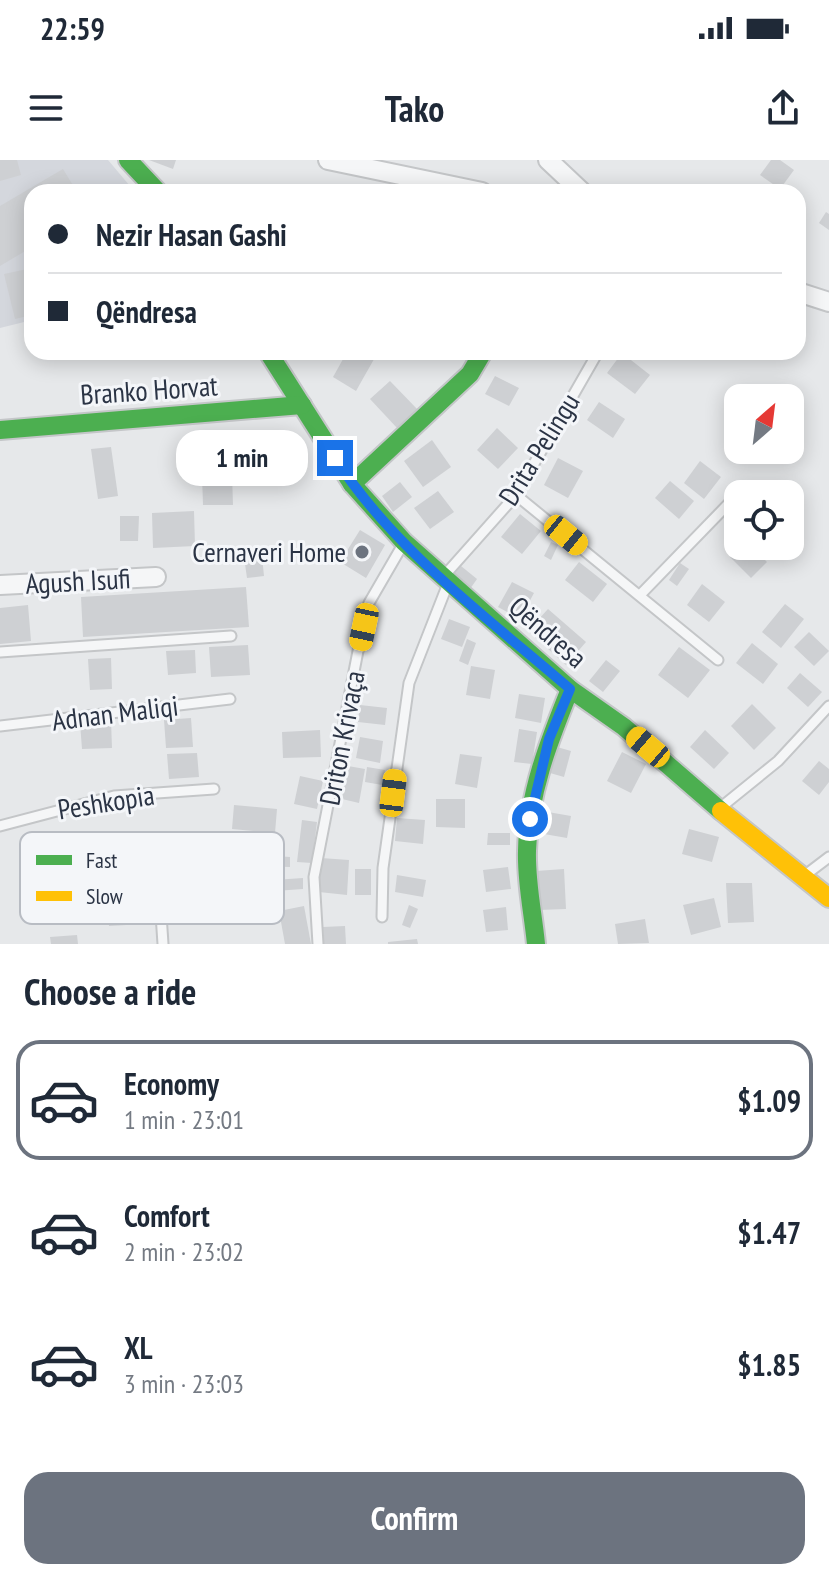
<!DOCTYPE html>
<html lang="en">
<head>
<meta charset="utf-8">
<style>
  body { margin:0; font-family:"PT Sans Narrow",sans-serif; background:#f6f6f7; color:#1f2937; height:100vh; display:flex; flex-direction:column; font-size:30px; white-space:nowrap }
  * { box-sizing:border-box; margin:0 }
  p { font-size:26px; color:#747a83 }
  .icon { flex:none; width:44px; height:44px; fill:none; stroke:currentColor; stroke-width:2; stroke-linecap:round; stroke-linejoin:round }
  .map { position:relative; height:784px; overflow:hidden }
  .drawer { display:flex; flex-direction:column; background:#fff; flex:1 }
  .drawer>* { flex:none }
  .top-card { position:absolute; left:24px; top:24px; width:782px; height:176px; border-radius:24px; box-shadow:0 4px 20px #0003; display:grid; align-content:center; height:176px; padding:0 24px; background:#fff }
  .needle { width:52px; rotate:28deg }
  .fabs { position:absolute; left:724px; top:224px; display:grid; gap:16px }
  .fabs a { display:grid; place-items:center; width:80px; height:80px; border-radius:16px; background:#fff; box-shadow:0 4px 20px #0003; font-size:40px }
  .end { position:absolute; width:36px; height:36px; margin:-18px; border:10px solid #1a73e8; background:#fff; box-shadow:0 0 0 4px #fff }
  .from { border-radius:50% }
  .bubble { position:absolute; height:56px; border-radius:24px; background:#fff; box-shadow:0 4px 20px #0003; font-size:26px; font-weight:800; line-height:56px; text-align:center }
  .car { position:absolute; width:24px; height:48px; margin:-24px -12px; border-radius:10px; box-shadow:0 0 6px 2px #0007; background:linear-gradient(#f5c518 24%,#345 0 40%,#f5c518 0 76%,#345 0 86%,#f5c518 0) }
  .top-card b { display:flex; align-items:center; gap:28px; height:76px; font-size:30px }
  .top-card b+b { border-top:2px solid #e0e1e3 }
  .top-card i { width:20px; height:20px; background:#1f2937 }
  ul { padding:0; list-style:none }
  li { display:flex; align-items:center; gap:24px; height:120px; margin:0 16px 12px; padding:0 8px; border:4px solid transparent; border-radius:24px }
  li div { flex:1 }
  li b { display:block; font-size:30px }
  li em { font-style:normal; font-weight:800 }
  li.active { border-color:#6c737f }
  li>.icon { width:72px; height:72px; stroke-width:1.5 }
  h2 { padding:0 24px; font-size:36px; line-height:96px }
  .button { display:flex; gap:16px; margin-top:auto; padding:16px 24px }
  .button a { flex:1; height:92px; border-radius:24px; background:#6c737f; color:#fff; font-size:32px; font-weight:800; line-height:92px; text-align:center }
  .status { display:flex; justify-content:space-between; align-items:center; height:56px; padding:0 40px; background:#fff; direction:ltr }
  .status svg { height:22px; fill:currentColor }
  header { display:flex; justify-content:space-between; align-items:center; height:104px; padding:0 24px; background:#fff; font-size:36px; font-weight:800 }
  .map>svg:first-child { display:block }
</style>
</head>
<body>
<div class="status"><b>22:59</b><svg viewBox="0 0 49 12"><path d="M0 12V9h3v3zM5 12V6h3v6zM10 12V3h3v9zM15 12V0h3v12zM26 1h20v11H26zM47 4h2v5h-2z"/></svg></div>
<header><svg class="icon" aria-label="menu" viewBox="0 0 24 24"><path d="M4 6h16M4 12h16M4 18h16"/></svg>Tako<svg class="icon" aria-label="share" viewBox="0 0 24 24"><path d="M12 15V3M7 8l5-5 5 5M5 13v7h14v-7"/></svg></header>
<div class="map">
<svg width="829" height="784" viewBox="0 0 829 784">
  <rect width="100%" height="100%" fill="#e6e8ea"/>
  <path fill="#d4d7dd" d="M0,0H108L135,32H32V160L0,168Z"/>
  <g fill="#ced0d3">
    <path d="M0,0H17L21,15L0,21Z"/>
    <path d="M149,0H176L173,9Z"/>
    <path d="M771,0H780L794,10L780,29L760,15Z"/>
    <path d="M63,9L77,32H32V87L0,106V46Z"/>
    <path d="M826,52L829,54V70L819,63Z"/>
    <path d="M32,108V155L15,159L4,114Z"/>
    <path d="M347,192H378L356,231L333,217Z"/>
    <path d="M622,193L650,215L635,234L607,213Z"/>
    <path d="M495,216L519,228L509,246L485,234Z"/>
    <path d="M390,221L418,250L398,269L370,239Z"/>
    <path d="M599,242L625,259L613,278L587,260Z"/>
    <path d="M497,268L518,288L498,309L477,290Z"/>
    <path d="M432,280L451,307L423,327L404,301Z"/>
    <path d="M111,287L118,336L98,339L91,289Z"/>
    <path d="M558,298L583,311L568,338L544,325Z"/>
    <path d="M700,301L721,317L704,339L684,323Z"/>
    <path d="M232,314L233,345H203L202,315Z"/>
    <path d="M670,321L694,341L679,359L655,338Z"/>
    <path d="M400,322L412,337L393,352L382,336Z"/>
    <path d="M438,331L454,352L430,369L414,348Z"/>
    <path d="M194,351L195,386L153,388L152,353Z"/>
    <path d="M520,354L541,371L522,394L501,377Z"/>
    <path d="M120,356H139L138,381H120Z"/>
    <path d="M360,370L385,385L366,418L340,402Z"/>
    <path d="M551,382L558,385L551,400L544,396Z"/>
    <path d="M741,386H751L767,402L751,418L730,397Z"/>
    <path d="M261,387L264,416L247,418L243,390Z"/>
    <path d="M579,402L607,424L593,442L565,420Z"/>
    <path d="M680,403L689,409L677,426L669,420Z"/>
    <path d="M461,406L477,419L470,429L453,415Z"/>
    <path d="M512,422L534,433L520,459L498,447Z"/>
    <path d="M702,424L725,442L709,462L687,445Z"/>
    <path d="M246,427L249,467L83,477L81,437Z"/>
    <path d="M785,444L804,459L781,488L762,472Z"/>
    <path d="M28,445L31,481L0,484V448Z"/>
    <path d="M548,449L586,482L566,505L528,471Z"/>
    <path d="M449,459L470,467L462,487L441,479Z"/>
    <path d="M809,472L829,491L814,506L794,487Z"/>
    <path d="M467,479L476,483L468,505L459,501Z"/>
    <path d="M752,483L778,504L763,524L736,503Z"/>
    <path d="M248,485L250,515L211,517L209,487Z"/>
    <path d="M679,487L710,510L688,538L658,515Z"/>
    <path d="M195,490L196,513L168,515L166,491Z"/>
    <path d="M111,498L112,529L90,530L88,499Z"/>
    <path d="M606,500L620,511L603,532L589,521Z"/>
    <path d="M471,506L495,510L490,539L466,535Z"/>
    <path d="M800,513L822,532L808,547L787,528Z"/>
    <path d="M519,534L545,538L541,563L515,558Z"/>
    <path d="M752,544L776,568L754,590L731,566Z"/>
    <path d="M360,545L387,548L385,565L358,562Z"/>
    <path d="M191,558L193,587L166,588L164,560Z"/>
    <path d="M111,561L112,588L82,589L80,563Z"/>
    <path d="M519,569L537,572L532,604L514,602Z"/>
    <path d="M320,570L321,597L283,598L282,572Z"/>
    <path d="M705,570L729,593L714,609L690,587Z"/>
    <path d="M360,577L383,581L380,603L356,598Z"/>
    <path d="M557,587L571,591L564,617L550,613Z"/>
    <path d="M622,592L646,604L631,633L607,621Z"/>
    <path d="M197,593L199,617L169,619L167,594Z"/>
    <path d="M460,594L482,597L477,628L455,624Z"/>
    <path d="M819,601L829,609V622L819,635L802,621Z"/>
    <path d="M348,606L365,609L359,643L342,639Z"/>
    <path d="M367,607L385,610L382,625L365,622Z"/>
    <path d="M300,616L323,621L317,649L294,644Z"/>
    <path d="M436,639H465V668L436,667Z"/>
    <path d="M234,645L277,649L275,673L232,669Z"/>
    <path d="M548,652L571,656L567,678L544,674Z"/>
    <path d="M397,658L425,660L423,684L395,681Z"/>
    <path d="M302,660L317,662L312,703L297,702Z"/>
    <path d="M689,669L719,677L712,702L682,694Z"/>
    <path d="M488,673H510V685H487Z"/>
    <path d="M260,695L290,697V707L259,706Z"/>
    <path d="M321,698L349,700L347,735L319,732Z"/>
    <path d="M508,707L511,729L486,732L483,710Z"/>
    <rect x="355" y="709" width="16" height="26"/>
    <path d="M564,709L566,749L539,750L536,711Z"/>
    <path d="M397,715L426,720L423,737L395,732Z"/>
    <path d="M303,718V729L275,731L274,720Z"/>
    <path d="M726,723H752L754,762L728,763Z"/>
    <path d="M142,731L144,764L109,766L107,733Z"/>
    <path d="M714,738L721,767L691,775L683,745Z"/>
    <path d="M409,745L418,749L410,768L402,765Z"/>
    <path d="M304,746L311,784H285L279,751Z"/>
    <path d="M506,747L508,770L486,772L483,750Z"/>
    <path d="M645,759L649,783L618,784L615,764Z"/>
    <path d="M345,766L346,784H324L323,767Z"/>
    <path d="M77,775L78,784H51L50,777Z"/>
    <path d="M417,779L418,784H388V782Z"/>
  </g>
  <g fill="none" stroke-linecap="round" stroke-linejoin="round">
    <g stroke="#c4c6c8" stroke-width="13">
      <g id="lane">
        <path d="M516,335L718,500"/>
        <path d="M444,416L516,335L598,192"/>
        <path d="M641,434L737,335"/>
        <path d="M0,492L231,476"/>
        <path d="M0,566L230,539"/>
        <path d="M720,648L778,601L829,546"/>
        <path d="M0,666L114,636L214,629"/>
        <path d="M804,716L829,697"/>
        <path d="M160,739L163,784"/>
        <path d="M382,757L383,708L409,523L447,426"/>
        <path d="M318,784L314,717L358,491L369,443L402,386"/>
      </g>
    </g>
    <g stroke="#c4c6c8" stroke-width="22">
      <g id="street">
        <path d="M328,0L482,32"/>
        <path d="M548,0L582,32"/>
        <path d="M798,132L829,142"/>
        <path d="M0,425L156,417"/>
      </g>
    </g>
    <g stroke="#c4c6c8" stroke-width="22">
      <g id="fast">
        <path d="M128,0L158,32"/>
        <path d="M268,192L352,324L404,382L570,529L624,567L721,651"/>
        <path d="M0,270L302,245"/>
        <path d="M352,324L470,214L483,192"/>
        <path d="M536,784C533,753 526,722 527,691C528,634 549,581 570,529"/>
      </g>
    </g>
    <g stroke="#c4c6c8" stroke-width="22">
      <path id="slow" d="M721,651L829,738"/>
    </g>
    <use href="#lane" stroke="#f5f6f7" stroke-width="9"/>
    <use href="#street" stroke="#f5f6f7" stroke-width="18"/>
    <use href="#fast" stroke="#4caf50" stroke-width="18"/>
    <use href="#slow" stroke="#ffc107" stroke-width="18"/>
  </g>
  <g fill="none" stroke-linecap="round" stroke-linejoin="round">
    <path stroke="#1a73e8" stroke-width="10" d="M335,298C394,390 488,458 570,529L549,579L530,659"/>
  </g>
  <circle fill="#6c737f" stroke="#f4f6f9" stroke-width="3" cx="362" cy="392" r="8"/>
  <g text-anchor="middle" stroke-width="6" stroke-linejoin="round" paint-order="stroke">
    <g font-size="28" fill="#2b3445" stroke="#f4f6f9">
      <text transform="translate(149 230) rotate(-4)" y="10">Branko Horvat</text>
      <text transform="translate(539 289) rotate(-58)" y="10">Drita Pelingu</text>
      <text transform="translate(78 421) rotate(-3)" y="10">Agush Isufi</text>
      <text transform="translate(548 472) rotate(41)" y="10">Qëndresa</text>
      <text transform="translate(115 553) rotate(-7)" y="10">Adnan Maliqi</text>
      <text transform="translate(342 578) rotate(-79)" y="10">Driton Krivaça</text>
      <text transform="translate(106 642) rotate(-9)" y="10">Peshkopia</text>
    </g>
    <g font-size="28" fill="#2b3445" stroke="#f4f6f9" text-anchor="end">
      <text x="346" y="402">Cernaveri Home</text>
    </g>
  </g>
  <rect x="20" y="672" width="264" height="92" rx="12" fill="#f4f6f9" stroke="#b8bcc3" stroke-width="2"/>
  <rect x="36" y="695" width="36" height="10" fill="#4caf50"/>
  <rect x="36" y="731" width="36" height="10" fill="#ffc107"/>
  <g font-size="22" fill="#2b3445">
    <text x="86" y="708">Fast</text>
    <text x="86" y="744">Slow</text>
  </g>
</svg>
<div class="fabs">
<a><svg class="needle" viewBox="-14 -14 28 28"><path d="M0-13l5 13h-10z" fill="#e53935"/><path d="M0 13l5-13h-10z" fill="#747a83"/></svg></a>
<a><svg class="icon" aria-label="locate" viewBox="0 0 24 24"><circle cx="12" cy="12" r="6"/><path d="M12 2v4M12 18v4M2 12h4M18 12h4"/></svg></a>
</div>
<i class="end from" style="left:530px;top:659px"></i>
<i class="end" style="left:335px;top:298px"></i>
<div class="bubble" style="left:176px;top:270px;width:132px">1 min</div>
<i class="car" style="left:566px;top:375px;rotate:129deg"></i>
<i class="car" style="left:364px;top:467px;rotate:192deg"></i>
<i class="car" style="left:648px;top:587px;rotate:310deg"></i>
<i class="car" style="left:393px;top:633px;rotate:7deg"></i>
<div class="top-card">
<b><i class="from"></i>Nezir Hasan Gashi</b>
<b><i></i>Qëndresa</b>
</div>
</div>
<section class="drawer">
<h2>Choose a ride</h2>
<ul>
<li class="active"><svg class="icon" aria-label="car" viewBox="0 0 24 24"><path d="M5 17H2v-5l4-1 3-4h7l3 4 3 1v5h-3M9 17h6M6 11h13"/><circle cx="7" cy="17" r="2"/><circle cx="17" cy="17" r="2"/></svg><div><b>Economy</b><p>1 min · 23:01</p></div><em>$1.09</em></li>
<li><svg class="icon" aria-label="car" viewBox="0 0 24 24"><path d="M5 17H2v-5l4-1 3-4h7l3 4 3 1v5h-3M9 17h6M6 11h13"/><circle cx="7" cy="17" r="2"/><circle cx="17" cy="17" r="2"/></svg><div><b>Comfort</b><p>2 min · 23:02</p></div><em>$1.47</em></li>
<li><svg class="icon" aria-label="car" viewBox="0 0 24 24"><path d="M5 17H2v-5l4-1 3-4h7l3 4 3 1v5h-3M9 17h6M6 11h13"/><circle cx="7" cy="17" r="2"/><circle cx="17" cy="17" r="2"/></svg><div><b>XL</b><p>3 min · 23:03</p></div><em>$1.85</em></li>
</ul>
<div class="button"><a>Confirm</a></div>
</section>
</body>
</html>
